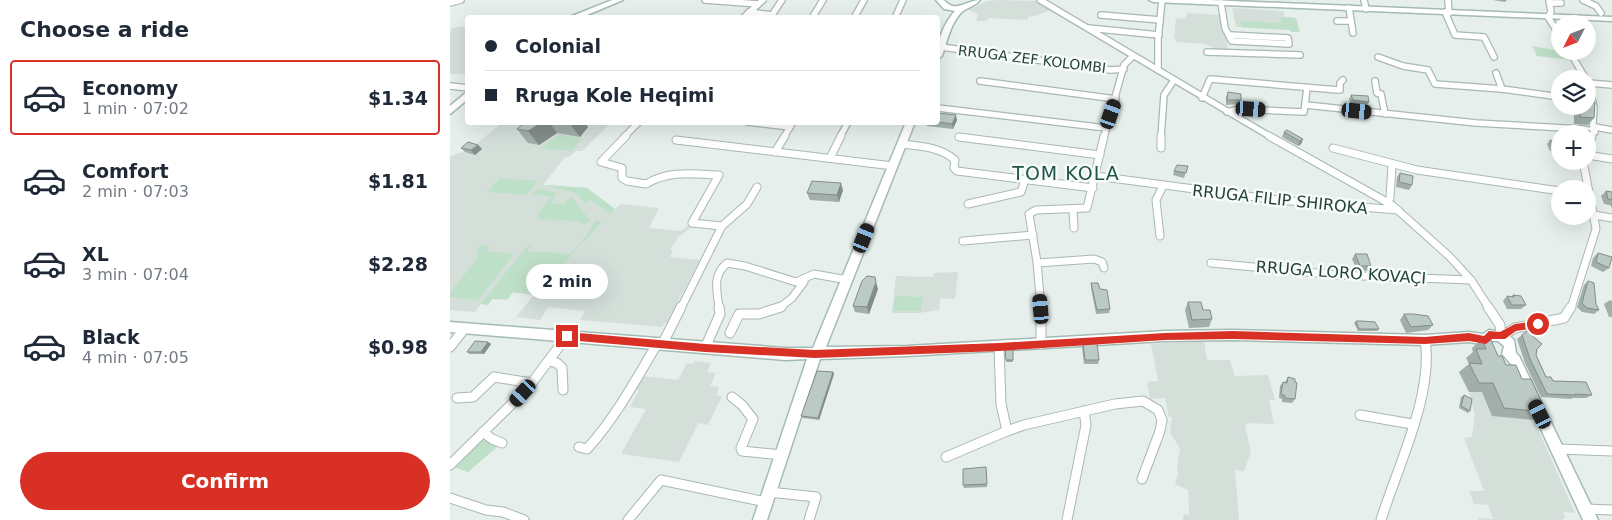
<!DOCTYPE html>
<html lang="en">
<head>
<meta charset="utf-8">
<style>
  body { margin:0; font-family:"DejaVu Sans",sans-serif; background:#f6f6f7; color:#1f2937; height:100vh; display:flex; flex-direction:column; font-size:19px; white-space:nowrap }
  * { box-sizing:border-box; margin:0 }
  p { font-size:16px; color:#747a83 }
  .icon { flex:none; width:28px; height:28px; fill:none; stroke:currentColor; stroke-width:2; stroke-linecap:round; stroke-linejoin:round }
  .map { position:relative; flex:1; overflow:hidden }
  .details { display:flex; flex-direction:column; background:#fff; width:450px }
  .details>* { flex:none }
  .guide { position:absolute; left:15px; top:15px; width:475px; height:110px; border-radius:5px; box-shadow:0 5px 20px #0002; display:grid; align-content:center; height:110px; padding:0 20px; background:#fff }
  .needle { width:32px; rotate:228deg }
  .controls { position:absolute; left:1101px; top:15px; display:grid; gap:10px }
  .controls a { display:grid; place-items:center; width:45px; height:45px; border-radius:50%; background:#fff; box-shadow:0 5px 20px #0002; font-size:25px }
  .end { position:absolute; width:22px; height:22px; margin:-11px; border:6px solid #d93025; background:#fff; box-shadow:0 0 0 2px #fff }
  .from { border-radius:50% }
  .bubble { position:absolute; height:35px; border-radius:18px; background:#fff; box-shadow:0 5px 20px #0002; font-size:16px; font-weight:600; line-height:35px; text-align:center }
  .car { position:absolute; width:15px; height:30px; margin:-15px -8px; border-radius:6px; box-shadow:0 0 4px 1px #0007; background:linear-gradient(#222 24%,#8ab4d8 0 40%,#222 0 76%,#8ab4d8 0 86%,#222 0) }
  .guide b { display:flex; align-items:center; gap:18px; height:48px; font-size:19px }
  .guide b+b { border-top:1px solid #e0e1e3 }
  .guide i { width:12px; height:12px; background:#1f2937 }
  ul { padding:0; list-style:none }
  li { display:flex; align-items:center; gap:15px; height:75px; margin:0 10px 8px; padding:0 10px; border:2px solid transparent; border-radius:5px }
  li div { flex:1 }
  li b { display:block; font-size:19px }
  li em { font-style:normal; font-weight:600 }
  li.current { border-color:#d93025 }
  li>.icon { width:45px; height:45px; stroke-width:1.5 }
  h2 { padding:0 20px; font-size:22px; line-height:60px }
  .action { display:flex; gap:10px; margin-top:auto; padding:10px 20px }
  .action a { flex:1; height:58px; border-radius:30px; background:#d93025; color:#fff; font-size:20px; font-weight:600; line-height:58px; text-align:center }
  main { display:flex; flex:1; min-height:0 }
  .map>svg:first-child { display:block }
</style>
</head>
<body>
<main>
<section class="details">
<h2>Choose a ride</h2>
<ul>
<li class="current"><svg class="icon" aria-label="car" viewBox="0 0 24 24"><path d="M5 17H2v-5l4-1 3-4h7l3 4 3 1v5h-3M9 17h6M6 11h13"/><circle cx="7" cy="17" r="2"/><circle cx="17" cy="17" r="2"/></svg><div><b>Economy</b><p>1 min · 07:02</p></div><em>$1.34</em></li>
<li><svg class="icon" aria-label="car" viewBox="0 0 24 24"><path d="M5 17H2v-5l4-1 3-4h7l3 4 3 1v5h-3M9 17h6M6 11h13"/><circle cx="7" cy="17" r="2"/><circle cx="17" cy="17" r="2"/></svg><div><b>Comfort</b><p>2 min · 07:03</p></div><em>$1.81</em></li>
<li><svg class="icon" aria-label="car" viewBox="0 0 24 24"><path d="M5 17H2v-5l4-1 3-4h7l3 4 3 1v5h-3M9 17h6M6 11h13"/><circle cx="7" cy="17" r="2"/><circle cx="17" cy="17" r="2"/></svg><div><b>XL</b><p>3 min · 07:04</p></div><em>$2.28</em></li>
<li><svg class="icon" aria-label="car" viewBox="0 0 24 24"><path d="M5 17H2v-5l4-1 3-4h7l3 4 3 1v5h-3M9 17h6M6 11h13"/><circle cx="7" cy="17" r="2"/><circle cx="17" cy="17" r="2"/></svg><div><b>Black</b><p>4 min · 07:05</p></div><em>$0.98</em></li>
</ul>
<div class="action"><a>Confirm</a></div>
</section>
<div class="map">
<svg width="1162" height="520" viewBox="0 0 1162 520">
  <rect width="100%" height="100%" fill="#e6efeb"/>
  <g fill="#d4dfda">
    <path d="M550,0L587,1L600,10L585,16L578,17V20L538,18L537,21H526L528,14L519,10L536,1Z"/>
    <path d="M782,8L833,11L835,17L846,18L850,32H841L840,30L786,27Z"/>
    <path d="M737,13L769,15L772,31H775L778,50L762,51V47L755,44L726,42V39H724L726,18L735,19Z"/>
    <path d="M17,26V74H0V33L2,28Z"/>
    <path d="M52,123H161L132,151H126L119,157H115L93,185L137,188L165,209L171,204L209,208L199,228L231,231L237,226L242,227L229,236L220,250L223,251L220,257L250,260L226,305L230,306L221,324L214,323L212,327L130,320L135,311L98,307L90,320L66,317L84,295L63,292L56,300L42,299L38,305L31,304L25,312L0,310V157L8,153L16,152Z"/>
    <path d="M508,272L505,299L490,298L489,310L469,313H444L442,312L446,276L483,277L484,273Z"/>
    <path d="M754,341L757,360H780L785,376L818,375L825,400H819L824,424L797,423L795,426L801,452L794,471L785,470L789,520H733L734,514L739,515L738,490L725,484L728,474L727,468L730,449L720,432L722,417H719L715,398L700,399L697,382L708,381L701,344Z"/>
    <path d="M245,361L261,363L257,372L266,373L260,386L269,387L266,395L272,396L258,425L248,423L229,462L171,454L196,409L180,407L189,390L186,389L193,376L228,380L237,363L243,364Z"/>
    <path d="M1009,372L1084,420L1125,513L1113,512L1115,517L1112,520H1029L1028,518L1043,519L1038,505L1024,504L1019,491H1034L1014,438L1022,437L1025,415L1019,392Z"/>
  </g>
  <g fill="#bfe0c8">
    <path d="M835,17L846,18L850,32H841L840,30L792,27L791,21L831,23L830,18Z"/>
    <path d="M1082,46L1116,52L1121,60L1087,56Z"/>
    <path d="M109,134L132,139L121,151L91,149Z"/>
    <path d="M50,178L88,181L76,195L37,192Z"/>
    <path d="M94,185L137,188L165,209L160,214L141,200L135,203L126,193Z"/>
    <path d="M88,189L107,193L101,203L114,204L121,196L140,220L137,224H131L132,221L117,222L118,220L103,221L104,219L89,220L91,218L86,217L101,197L83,194Z"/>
    <path d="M145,221L152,222L96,283L92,282L86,289L89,290L85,295L63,292L58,299H42L38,305L31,304L77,246H81L78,251L120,254L132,242Z"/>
    <path d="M31,245L40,246L37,251L64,254L30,298L27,300L0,297V292L28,258L26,255L29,251L27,250Z"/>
    <path d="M445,296L473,297L471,311H443Z"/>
    <path d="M31,436L47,447L18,472L1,466Z"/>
  </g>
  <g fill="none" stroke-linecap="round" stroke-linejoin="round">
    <g stroke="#a8b8b2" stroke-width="8">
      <g id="street-far2">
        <path d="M255,0L308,4"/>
        <path d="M590,0L821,137"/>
        <path d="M914,0L916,9"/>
        <path d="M998,0L999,13"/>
        <path d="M1099,0L1101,12L1098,17L1110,36"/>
        <path d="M1133,0L1146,6L1151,13"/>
        <path d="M0,3L11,0"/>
        <path d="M771,3L775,28L781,40"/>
        <path d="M1100,3H1111"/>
        <path d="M899,8L903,33"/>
        <path d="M299,12L322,15"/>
        <path d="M995,12L1005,35L1034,37L1044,57"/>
        <path d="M651,15L710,20"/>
        <path d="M293,18L313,0"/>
        <path d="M320,18L332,0"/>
        <path d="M362,18L373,0"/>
        <path d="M404,18L414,0"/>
        <path d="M445,18L453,0"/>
        <path d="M887,21H900"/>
        <path d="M638,28L709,35"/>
        <path d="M781,35L838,38L839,44L782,41"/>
        <path d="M491,47L661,70L674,69"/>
        <path d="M1119,51L1136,79"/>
        <path d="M757,52L850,55"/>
        <path d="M928,57L953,66L978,70L985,84L1052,89L1110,97"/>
        <path d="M708,70V39L712,0"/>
        <path d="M1046,73L1052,89"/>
        <path d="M530,81L666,99"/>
        <path d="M925,81L927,93L931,94L935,114"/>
        <path d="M1138,82L1144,107L1142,137"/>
        <path d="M1139,83L1162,85"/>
        <path d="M0,86L18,88"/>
        <path d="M752,98L760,79L888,90H890V83L893,80"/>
        <path d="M856,105L1026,123L1133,129L1145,132"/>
        <path d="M488,108L656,128"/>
        <path d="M777,112L789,109L854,112L857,88"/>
        <path d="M297,122L340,127"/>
        <path d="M1145,127L1162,130"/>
        <path d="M174,137L189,122"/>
        <path d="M334,137L343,122"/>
        <path d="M390,137L398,122"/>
        <path d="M509,137H511"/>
        <path d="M654,137L674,65L683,56"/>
        <path d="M711,137L714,95L724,80"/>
      </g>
    </g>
    <g stroke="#a8b8b2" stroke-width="9">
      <g id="street-far1">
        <path d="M176,136L151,162L172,168V178L177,181L196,184C219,170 243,174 269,175L242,223L272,226"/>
        <path d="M819,136L942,205L999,256L1021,280L1039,308"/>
        <path d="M509,137L650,155"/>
        <path d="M226,140L443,166"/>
        <path d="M452,144C471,146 490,147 505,160L504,168L507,171L643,188"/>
        <path d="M711,148V136"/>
        <path d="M883,148L967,170L1110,191"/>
        <path d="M1138,148L1142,136"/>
        <path d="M325,152L335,136"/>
        <path d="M1138,155L1162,159"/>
        <path d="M380,158L391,136"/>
        <path d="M646,176L828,200L948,210"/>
        <path d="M937,203L940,198L942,166"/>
        <path d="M518,204L571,192L575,180"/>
        <path d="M623,210L624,228"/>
        <path d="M1144,215L1162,218"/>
        <path d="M710,236L706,200L713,186"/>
        <path d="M513,241L583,235"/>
        <path d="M588,263L644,259L652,262L654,268"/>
        <path d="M761,263L887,275L1021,280"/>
        <path d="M231,308L272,226L297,204L307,187"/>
        <path d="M269,308C267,290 262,276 277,263L295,266L346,282L364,274L398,280"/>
        <path d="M329,308L342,298L354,282L353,279"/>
        <path d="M591,308L587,262L579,214L586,210L637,208L654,136"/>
        <path d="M1121,308L1146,229L1133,161"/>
      </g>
    </g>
    <g stroke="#a8b8b2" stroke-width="11">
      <g id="street">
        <path d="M1038,307L1050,325L1051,336"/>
        <path d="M280,333L289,314H309L331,307"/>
        <path d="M1052,336L1065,328L1114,318L1121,307"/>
        <path d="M591,344V307"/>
        <path d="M212,345L231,307"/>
        <path d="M0,347L15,328"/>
        <path d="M549,347L551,404L557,431L574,425L665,404L693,401L708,410L712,420L710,431L692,479"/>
        <path d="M255,348L270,314L269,307"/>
        <path d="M100,361L107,363L112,368L113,390"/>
        <path d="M282,397L292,405L303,419L291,448L292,451L332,455"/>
        <path d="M7,398L23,397L44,377L82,383"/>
        <path d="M910,415L962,424"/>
        <path d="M33,432L42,439L52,443"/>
        <path d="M129,447L137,449C165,418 186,380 207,344"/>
        <path d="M1108,449L1162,451"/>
        <path d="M496,457L557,431"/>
        <path d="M0,465L78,388L117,336"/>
        <path d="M319,492L366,497L359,520"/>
        <path d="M0,498L36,510L53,512L74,520"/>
        <path d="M1136,509L1162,510"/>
        <path d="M178,520L211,480L316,502"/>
        <path d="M617,520L636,425L634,411"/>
        <path d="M931,520C947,468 984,394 975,340"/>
      </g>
    </g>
    <g stroke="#a4bbb3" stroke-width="3">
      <g id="secondary">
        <path d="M162,0H173L130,18H117Z"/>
        <path d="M486,0H494C505,14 517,0 530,0C525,6 519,7 513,11C501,21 497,42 492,56L488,59C486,42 494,23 505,11L494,9Z"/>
        <path d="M699,0H759L1162,17V21L703,2Z"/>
        <path d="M18,91V99L0,114V106Z"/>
        <path d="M456,122H465L376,347L457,346L715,331L783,330L975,335L1019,332L1033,334L1039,330L1055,332L1064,340L1066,353L1069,356L1148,520H1133L1061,364L1052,354L1054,346L1048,341H1042L1036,345L1019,342L975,345L783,340L715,341L457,356L370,359L317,520H303L357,359L335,360L0,332V322L335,348H363Z"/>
      </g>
    </g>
    <use href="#street-far2" stroke="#fff" stroke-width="5.5"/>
    <use href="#street-far1" stroke="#fff" stroke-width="7"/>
    <use href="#street" stroke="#fff" stroke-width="9"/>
    <use href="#secondary" fill="#fff" fill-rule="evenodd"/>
  </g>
  <g fill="#a1aea9">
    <path d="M1043,0H1057L1055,2Z"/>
    <path d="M778,92L791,100L789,104L776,105V97Z"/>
    <path d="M901,95L919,102L916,107L901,105L899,99Z"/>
    <path d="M1124,106H1138L1144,118L1138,125L1124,124Z"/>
    <path d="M507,120L503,129L477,126V122H488Z"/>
    <path d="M75,122H134L138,127L130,137L107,133L89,145L78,143L67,129Z"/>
    <path d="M1118,129L1138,134H1116L1115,133Z"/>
    <path d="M834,132L853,139L851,144L848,146L832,137Z"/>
    <path d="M1100,140L1110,142V153L1100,151L1097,144Z"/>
    <path d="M28,145L32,149L25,155L15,152L11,148Z"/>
    <path d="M738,166L734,178L723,175L724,171Z"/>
    <path d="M950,173L962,185L959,190L946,187L947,177Z"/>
    <path d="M393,190L389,202L360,200L357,193Z"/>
    <path d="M1156,191L1162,192V208L1160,205L1154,204L1151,196Z"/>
    <path d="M1148,253L1159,268L1153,272L1141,266L1143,258Z"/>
    <path d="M905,254L921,266L918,271L907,270L902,259Z"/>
    <path d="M1138,281L1146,304L1149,310L1144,314L1132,312L1127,307L1134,285Z"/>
    <path d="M641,283L650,289L660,309L659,313L646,314L641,288Z"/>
    <path d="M428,289L419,314L405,312L403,306Z"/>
    <path d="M1063,295L1076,305L1071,309H1057L1053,301L1057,296L1061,297Z"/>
    <path d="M1160,300L1162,301V317H1159L1154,304Z"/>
    <path d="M738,302L753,310L762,319L759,327L739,328L735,310Z"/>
    <path d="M954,314L983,325L978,330L956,333L950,320Z"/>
    <path d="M906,321L929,329L927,331H908L904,323Z"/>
    <path d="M1077,331L1087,349L1086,355L1096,377L1103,381L1142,395L1136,398H1123L1121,399L1091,397L1075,363L1067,339Z"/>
    <path d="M1032,339L1056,365L1072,379L1096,412L1084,420L1042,416L1032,392H1019L1009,372L1019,364L1016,358L1023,352L1022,348Z"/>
    <path d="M38,342L41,344L34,354H20L17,352Z"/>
    <path d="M633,344L649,360L648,364H634L632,348Z"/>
    <path d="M555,350H563V362H556Z"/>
    <path d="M383,372L384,374L369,420L353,418L351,416Z"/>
    <path d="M838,377L845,382V399L842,403L832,402V399L829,398L830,386L833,382H835Z"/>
    <path d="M1014,395L1020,411L1018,413L1009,408L1011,397Z"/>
    <path d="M537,470V487L514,488L513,485Z"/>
  </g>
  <g fill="#838d89">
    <path d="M506,115L507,120L503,129L502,124Z"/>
    <path d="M93,122H99L107,133L89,145L78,131Z"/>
    <path d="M121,122H134L138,127L130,137L120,124Z"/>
    <path d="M853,139L851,144L848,146L850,141Z"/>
    <path d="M28,145L32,149L25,155L21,150Z"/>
    <path d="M391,183L393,190L389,202L387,195Z"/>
    <path d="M426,282L428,289L419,314L417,307Z"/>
    <path d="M38,342L41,344L34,354L31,352Z"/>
    <path d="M383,372L384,374L369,420L368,418Z"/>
  </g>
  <g fill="#bbcac4" stroke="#838d89">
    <path d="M778,92L791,94V100H777Z"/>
    <path d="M901,95L918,96L919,102L903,100Z"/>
    <path d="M1138,100L1145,102L1144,118L1130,117V106H1138Z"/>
    <path d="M488,113L506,115L502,124L488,122Z"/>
    <path d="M75,122H93L78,131L67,129Z"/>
    <path d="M1118,129L1136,130L1140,131L1138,140V134H1122Z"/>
    <path d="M837,130L853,139L850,141L834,132Z"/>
    <path d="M1100,140L1110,142V148L1103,147Z"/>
    <path d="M18,142L28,145L21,150L11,148Z"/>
    <path d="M727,165L738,166L736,173L724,171Z"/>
    <path d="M950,173L963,176L962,185L949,182Z"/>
    <path d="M362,181L391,183L387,195L357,193Z"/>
    <path d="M1156,191L1162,192V200L1158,199Z"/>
    <path d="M1148,253L1162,257L1159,268L1146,262Z"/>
    <path d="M905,254H917L921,266H910Z"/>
    <path d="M417,276L425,277L426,282L417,307L403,306L412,281Z"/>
    <path d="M1138,281L1144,283L1146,304L1149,310L1137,308L1132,303Z"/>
    <path d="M641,283H648L650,289L657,290L660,309L647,310Z"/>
    <path d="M1063,295L1071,296L1076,305H1062L1057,296L1064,297Z"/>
    <path d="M738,302H751L753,310H760L762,319L742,320Z"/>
    <path d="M954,314H963L978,316L983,325L961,327Z"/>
    <path d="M906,321H911L925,322L929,329H909Z"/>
    <path d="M1077,331L1092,344L1087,349L1086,355L1096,377H1101L1103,381L1136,382L1142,395L1125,394L1126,395L1097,394L1080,359L1072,335Z"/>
    <path d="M1032,339L1041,340L1048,356H1052L1056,365H1066L1072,379H1081L1096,412L1054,408L1043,383H1029L1019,363L1032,364L1026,349H1036Z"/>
    <path d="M25,341L38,342L31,352H17Z"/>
    <path d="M647,343L649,360H635L633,344Z"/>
    <path d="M555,350H563V360H556Z"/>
    <path d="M367,371L383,372L368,418L351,416Z"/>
    <path d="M838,377L845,379V382L847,383L845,399L834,398L835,396L831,394L833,382L837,383Z"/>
    <path d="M1014,395L1022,399L1020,411L1011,406Z"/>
    <path d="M536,467L537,484L513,485V469Z"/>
  </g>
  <path fill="#d93025" d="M1088,321L1092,324L1091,327L1066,331L1055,339H1042L1036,344L1019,341L975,344L783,339L715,340L549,351L365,358L255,352L117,340L113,336L117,332L255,344L365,350L549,343L715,333L783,331L975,337L1019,333L1034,336L1039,331L1050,332L1065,324Z"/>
  <g text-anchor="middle" stroke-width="5" stroke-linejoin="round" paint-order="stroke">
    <g font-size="14" fill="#24423a" stroke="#f7fbf9">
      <text transform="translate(582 59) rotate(7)" y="5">RRUGA ZEF KOLOMBI</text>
    </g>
    <g font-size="16" fill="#24423a" stroke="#f7fbf9">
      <text transform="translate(830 199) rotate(6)" y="6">RRUGA FILIP SHIROKA</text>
      <text transform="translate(891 272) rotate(4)" y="6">RRUGA LORO KOVAÇI</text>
    </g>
    <g font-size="19" letter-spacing="1" fill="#1f5548" stroke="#f7fbf9">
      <text x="616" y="180">TOM KOLA</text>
    </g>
  </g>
</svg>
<div class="controls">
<a><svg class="needle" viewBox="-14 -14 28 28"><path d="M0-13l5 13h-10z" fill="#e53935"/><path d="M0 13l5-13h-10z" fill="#747a83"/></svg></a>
<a><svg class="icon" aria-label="layers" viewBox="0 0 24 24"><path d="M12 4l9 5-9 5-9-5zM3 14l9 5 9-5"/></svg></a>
<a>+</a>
<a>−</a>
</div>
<i class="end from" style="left:1088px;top:324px"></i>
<i class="end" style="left:117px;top:336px"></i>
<div class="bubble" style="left:76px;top:264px;width:82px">2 min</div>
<i class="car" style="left:801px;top:109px;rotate:93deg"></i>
<i class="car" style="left:907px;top:111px;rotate:96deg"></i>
<i class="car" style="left:661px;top:114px;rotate:19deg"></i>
<i class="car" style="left:414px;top:238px;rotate:22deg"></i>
<i class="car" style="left:591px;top:309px;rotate:355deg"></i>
<i class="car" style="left:73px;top:393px;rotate:222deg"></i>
<i class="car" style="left:1090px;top:414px;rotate:334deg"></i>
<div class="guide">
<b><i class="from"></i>Colonial</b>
<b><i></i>Rruga Kole Heqimi</b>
</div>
</div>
</main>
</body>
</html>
